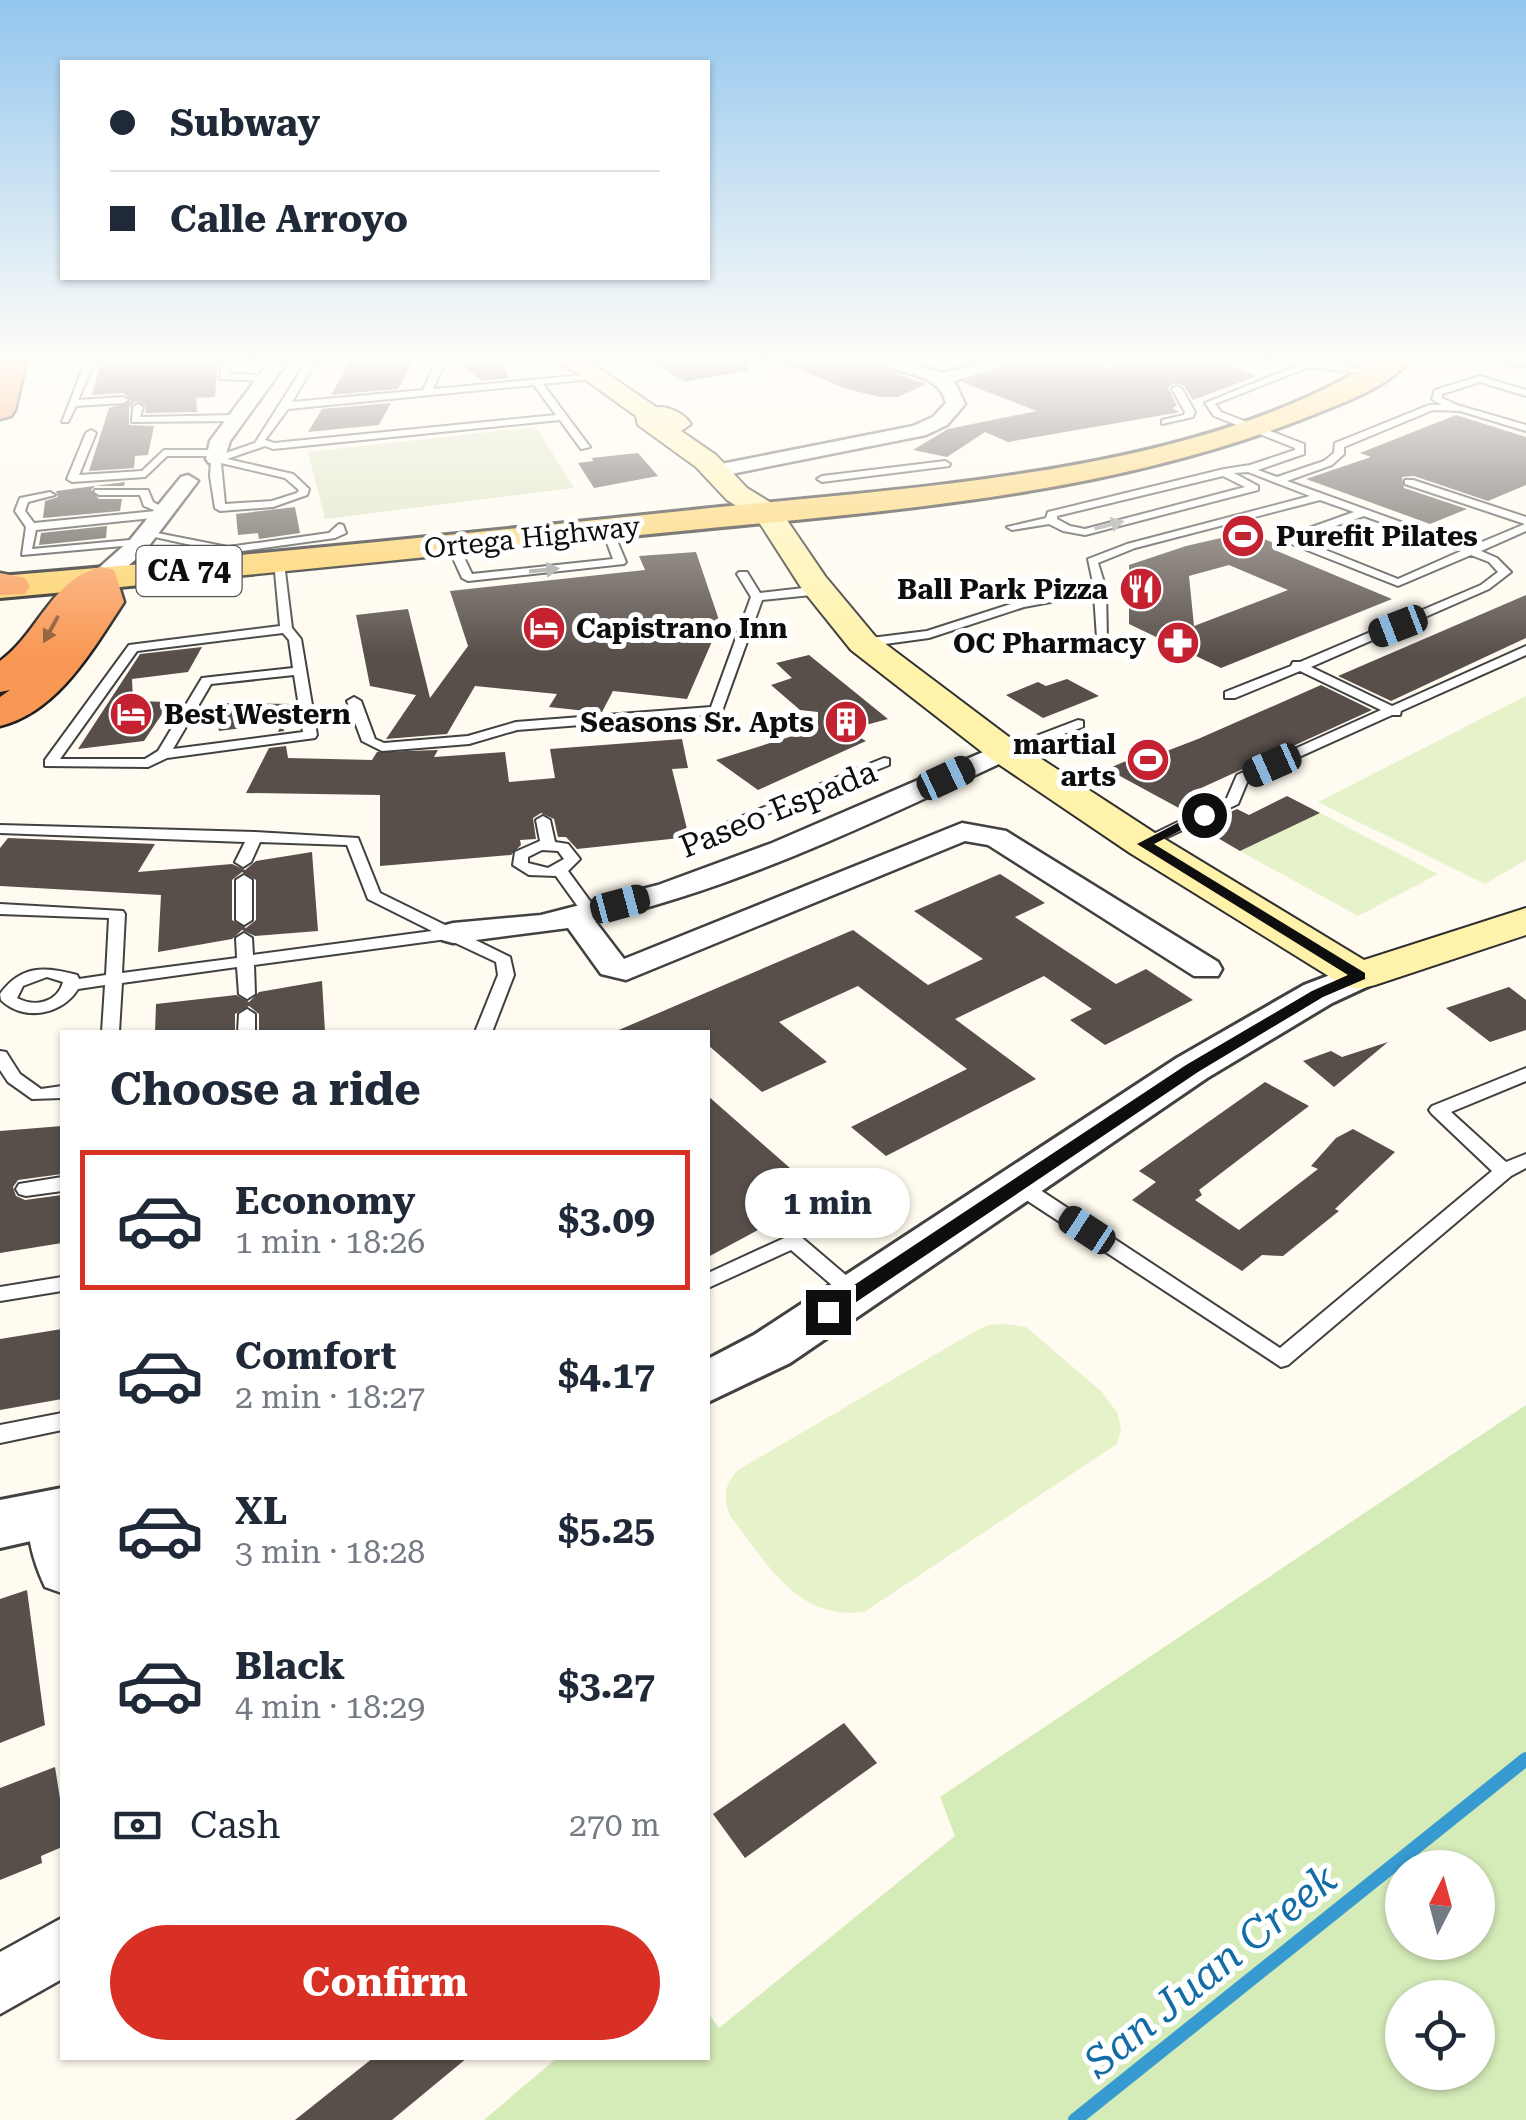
<!DOCTYPE html>
<html lang="en">
<head>
<meta charset="utf-8">
<style>
  body { margin:0; font-family:"Roboto Serif",serif; background:#f2f2f3; color:#1f2937; height:100vh; display:flex; flex-direction:column; font-size:38px; white-space:nowrap }
  * { box-sizing:border-box; margin:0 }
  p { font-size:32px; color:#747a83 }
  .icon { flex:none; width:55px; height:55px; fill:none; stroke:currentColor; stroke-width:2; stroke-linecap:round; stroke-linejoin:round }
  .map { position:relative; flex:1; overflow:hidden }
  .sheet { position:absolute; left:60px; top:1030px; width:650px; height:1030px; display:flex; flex-direction:column; background:#fff; border-radius:0px; box-shadow:0 2px 8px #0004 }
  .sheet>* { flex:none }
  .hud { position:absolute; left:60px; top:60px; width:650px; height:220px; border-radius:0px; box-shadow:0 2px 8px #0004; display:grid; align-content:center; height:220px; padding:0 50px; background:#fff }
  .needle { width:65px; rotate:6deg }
  .controls { position:absolute; left:1385px; top:1850px; display:grid; gap:20px }
  .controls a { display:grid; place-items:center; width:110px; height:110px; border-radius:50%; background:#fff; box-shadow:0 2px 8px #0004; font-size:50px }
  .end { position:absolute; width:45px; height:45px; margin:-22px; border:12px solid #0e0e0e; background:#fff; box-shadow:0 0 0 5px #fff }
  .from { border-radius:50% }
  .bubble { position:absolute; height:70px; border-radius:35px; background:#fff; box-shadow:0 2px 8px #0004; font-size:32px; font-weight:700; line-height:70px; text-align:center }
  .car { position:absolute; width:30px; height:60px; margin:-30px -15px; border-radius:12px; box-shadow:0 0 8px 2px #0007; background:linear-gradient(#222 24%,#8ab4d8 0 40%,#222 0 76%,#8ab4d8 0 86%,#222 0) }
  .hud b { display:flex; align-items:center; gap:35px; height:95px; font-size:38px }
  .hud b+b { border-top:2px solid #e0e1e3 }
  .hud i { width:25px; height:25px; background:#1f2937 }
  ul { padding:0; list-style:none }
  li { display:flex; align-items:center; gap:30px; height:140px; margin:0 20px 15px; padding:0 30px; border:5px solid transparent; border-radius:0px }
  li div { flex:1 }
  li b { display:block; font-size:38px }
  li em { font-style:normal; font-weight:700 }
  li.active { border-color:#d93025 }
  li>.icon { width:90px; height:90px; stroke-width:1.5 }
  h2 { padding:0 50px; font-size:45px; line-height:120px }
  .pay { display:flex; align-items:center; gap:25px; height:110px; padding:0 50px; font-size:38px }
  .pay p { margin-inline-start:auto }
  .primary-button { display:flex; gap:20px; margin-top:auto; padding:20px 50px }
  .primary-button a { flex:1; height:115px; border-radius:60px; background:#d93025; color:#fff; font-size:40px; font-weight:700; line-height:115px; text-align:center }
  .map>svg:first-child { display:block }
</style>
</head>
<body>
<div class="map">
<svg width="1526" height="2120" viewBox="0 0 1526 2120">
  <rect width="100%" height="100%" fill="#fffbf0"/>
  <path fill="#d5ebb8" fill-rule="evenodd" d="M1526,1405V2120H484L557,2058H708V2013L719,2028L955,1836L940,1797ZM1402,1868H1478V1942H1402ZM1402,1998H1478V2072H1402Z"/>
  <path fill="#d9e2c0" d="M536,427L574,488L325,519L308,452Z"/>
  <g fill="#e6f2ca">
    <path d="M1526,696V860L1485,884L1318,802Z"/>
    <path d="M1320,813L1438,874L1358,916L1240,851Z"/>
    <path d="M1005,1324L1026,1327L1102,1392L1118,1414L1121,1430L1117,1444L864,1612C795,1620 768,1563 730,1516C723,1496 724,1486 738,1470L972,1333L988,1325Z"/>
  </g>
  <g fill="none" stroke-linecap="round" stroke-linejoin="round">
    <path stroke="#379bd2" stroke-width="14" d="M1075,2120L1526,1759"/>
  </g>
  <g fill="#584f4a" fill-rule="evenodd">
    <path d="M179,358H218L215,397L196,398L197,412L145,413L146,406L136,401L129,407V425L154,426L148,455L135,456L134,468L89,471L109,408L132,401L123,393L92,395L100,366Z"/>
    <path d="M352,358H414L398,389L331,395Z"/>
    <path d="M453,358H498L510,378L482,381Z"/>
    <path d="M646,358H748L749,370L685,382Z"/>
    <path d="M772,358H865L877,367L926,384L898,397H880L847,389Z"/>
    <path d="M1035,358H1058L1080,366L1098,363L1108,369L1136,360L1154,363L1167,358L1209,366L1218,363L1257,376L1193,400L1184,386L1175,383L1168,388L1177,406L1172,408L1179,412L1175,413L1008,442L985,432L947,457L913,450L948,429L1037,411L962,382Z"/>
    <path d="M391,403L379,425L308,432L322,409Z"/>
    <path d="M1456,415L1526,437V485L1488,501L1414,476L1402,477L1404,488L1467,509L1430,524L1306,479L1371,457L1360,453Z"/>
    <path d="M638,453L658,476L594,488L578,463L594,461L591,458Z"/>
    <path d="M125,482L124,486H95L91,490L99,499H122L120,511L43,518L45,501L58,497L56,491Z"/>
    <path d="M295,507L300,533L259,539L258,533L238,535L236,514Z"/>
    <path d="M107,526L106,538L39,545L41,533Z"/>
    <path d="M1247,532L1286,548L1277,551L1392,599L1221,668L1129,624V565L1186,546ZM1229,565L1288,590L1194,626L1189,576Z"/>
    <path d="M696,552L720,623L687,699L613,691L602,712H596L549,707L557,694L475,686L447,734L386,739L416,695L370,686L356,615L408,609L430,698L468,646L450,591L645,570L639,556Z"/>
    <path d="M1526,595V638L1391,701L1338,676Z"/>
    <path d="M202,647L188,672L132,679L133,701L170,702L144,741L78,749L140,654Z"/>
    <path d="M809,655L888,719L847,730L866,741L758,790L716,760L818,728V712L800,710L771,685L792,678L776,663Z"/>
    <path d="M1067,679L1099,696L1043,718L1006,695L1038,682L1046,686Z"/>
    <path d="M1321,685L1372,710L1199,789L1217,799L1188,813L1107,769L1157,748L1164,752L1198,739Z"/>
    <path d="M214,703L295,704L297,721L283,723L284,731L278,732L282,723L219,731Z"/>
    <path d="M682,739L688,768L672,769L689,837L577,849L566,837H558L554,819L541,813L533,818L536,839L520,840L521,845L511,855L380,866V795L246,793L269,748L286,746L288,758L372,760L377,752L438,750L434,757L505,752L509,782L555,778L550,749Z"/>
    <path d="M1287,796L1320,813L1240,851L1211,834L1219,830L1206,823L1237,809L1249,815Z"/>
    <path d="M8,838L155,844L138,872L232,864L245,870L256,861L312,852L318,931L255,936L242,930L232,939L158,952L161,895L0,886V848ZM242,872L256,880V920L246,928L232,920V880Z"/>
    <path d="M1000,874L1045,903L1015,917L1116,984L1146,969L1193,1000L1105,1045L1070,1020L1092,1009L1044,976L955,1019L1036,1079L886,1156L851,1127L967,1069L858,986L779,1022L827,1062L762,1092L708,1045V1032H614L853,930L928,985L983,959L914,911Z"/>
    <path d="M322,981L325,1032H259V1014L249,1006L235,1014V1032H155L156,1004L236,995L249,1002L259,992Z"/>
    <path d="M1509,987L1526,1000V1030L1490,1042L1446,1008Z"/>
    <path d="M1388,1042L1334,1087L1303,1061L1331,1051L1342,1057Z"/>
    <path d="M1265,1082L1309,1106L1199,1190L1202,1195L1195,1200L1239,1230L1318,1169L1311,1166L1336,1138L1353,1129L1395,1152L1335,1209L1339,1211L1283,1256L1262,1255L1242,1271L1132,1200L1156,1182L1139,1171Z"/>
    <path d="M708,1096L839,1211L800,1232L784,1234L771,1223L708,1257Z"/>
    <path d="M62,1126V1174L18,1180L13,1187L16,1196L25,1200L62,1195V1243L0,1253V1131Z"/>
    <path d="M62,1329V1399L0,1410V1339Z"/>
    <path d="M27,1590L45,1725L0,1743V1599Z"/>
    <path d="M844,1723L877,1763L745,1858L713,1814Z"/>
    <path d="M55,1767L62,1811V1847L41,1856L42,1863L0,1880V1788Z"/>
    <path d="M373,2058H467L392,2120H295Z"/>
  </g>
  <g fill="none" stroke-linecap="round" stroke-linejoin="round">
    <g stroke="#414141" stroke-width="4">
      <g id="service">
        <path d="M97,358H112L93,365L78,400L123,397L128,400L123,403L76,406L68,422H62L85,363Z"/>
        <path d="M223,358H231L228,374L267,375L272,378L267,381L220,379Z"/>
        <path d="M309,358H318L292,402L423,390L438,358H447L433,389L596,374V378L593,379L543,384L590,447L581,449L560,420L273,449L265,446L227,459L293,474L309,489L307,495L273,507L220,511L215,508L210,476L211,459L215,456H167L145,477L72,482L67,479L86,433L91,430L96,433L79,475L142,471L164,450H218L223,454L255,443ZM534,385L556,415L274,443L265,440L288,409ZM221,463L285,478L299,490L297,493L272,501L225,504Z"/>
        <path d="M1308,361L1385,372L1380,375L1309,367L1215,404L1221,412L1304,444V454L1258,470L1277,477L1324,461L1334,453L1335,443L1429,405H1442L1432,399L1435,390L1480,376L1526,390V396L1480,382L1442,394V398L1457,405L1526,425V431L1460,411L1433,410L1344,447V454L1332,465L1287,481L1470,547L1525,524L1405,484V480H1413L1526,517V531L1481,551L1497,558L1511,572L1489,589L1311,667L1392,706L1526,646V655L1401,711L1400,715H1392L1248,780L1238,804L1144,848L1139,847V841L1227,798L1237,775L1381,710L1300,671L1235,698H1225V692L1291,666L1293,662H1300L1481,585L1498,572L1489,562L1471,555L1398,586L1284,541V537L1354,512L1320,500L1135,548L1098,563L1106,589L1107,641L1097,638L1094,594L1024,607L929,638L863,647L857,643L863,639L927,631L1011,604L983,591V587L987,585L1023,600L1094,587L1088,559L1127,544L1310,496L1248,472L1234,473L1258,486V490L1085,535L1063,531L1049,524L1012,530L1007,527L1046,518L1048,512L1224,469L1250,465L1295,450V448L1214,416L1205,403ZM1223,476L1245,487L1085,529L1070,526L1057,519V516ZM1364,516L1461,551L1398,579L1298,539Z"/>
        <path d="M1177,386L1182,389L1195,412L1193,417L1162,424V420L1184,415L1185,412L1172,389Z"/>
        <path d="M138,404L143,407L140,417L237,415L242,418L237,421L132,422L133,407Z"/>
        <path d="M945,461L950,464L949,466L822,482L817,479L822,476Z"/>
        <path d="M95,490H148L153,502L170,511L162,517L36,530L32,549L141,539L145,540V544L22,555L26,527L15,511L20,498L50,492L55,495L28,502L25,511L34,523L156,511L144,506L140,495H99L94,492Z"/>
        <path d="M339,524L343,525L346,533L335,538L228,553L141,534L147,531L228,547L329,533Z"/>
        <path d="M607,526L612,529L626,562L624,564L468,581L462,578L447,545L457,543L472,574L613,559L602,529Z"/>
        <path d="M274,561L284,563L292,628L301,639L317,735L315,738L167,758L148,767L45,766V760L129,645L280,626ZM283,633L289,640L293,668L202,678L158,751L145,759H60L137,651ZM294,675L303,732L173,749L211,684Z"/>
        <path d="M739,572H747L760,593L821,586L827,590L821,594L762,600L721,714L517,730L469,744L382,751L362,741L347,701L354,697L361,701L375,739L384,743L468,736L516,722L711,707L751,597L737,574Z"/>
        <path d="M1078,720L1083,721V727L1009,754H999L997,751Z"/>
        <path d="M884,758L889,759V765L740,825H730L728,822Z"/>
        <path d="M543,816L550,820L555,842L568,844L580,859L568,871L598,912L596,915H584L556,876L529,875L513,865L515,852L540,841L536,820ZM542,850L558,851L564,859L548,868L528,863V857Z"/>
        <path d="M0,825L255,832L358,838L380,893L510,957L514,975L492,1032H475L498,975L496,962L447,939L254,965L255,994L247,999L239,994L237,967L122,983L119,1032H102L105,985L78,989C62,1015 23,1022 1,1000L0,994C21,965 45,966 77,975L79,979L106,975L109,918L0,914V904L123,911L125,914L122,973L237,958L236,938L244,933L252,938L253,955L432,931L368,899L347,845L260,842L251,862L243,867L235,862L245,842L0,833ZM47,977L63,982C58,1002 35,1008 17,998L23,986Z"/>
        <path d="M244,875L252,880V920L244,925L236,920V880Z"/>
        <path d="M247,1009L255,1014V1032H238L239,1014Z"/>
        <path d="M0,1051L6,1052L20,1074L41,1089L62,1086V1098L32,1099L8,1082L0,1070Z"/>
        <path d="M1526,1068V1081L1451,1112L1506,1162L1526,1154V1168L1511,1176L1288,1365L1281,1367L1011,1190L1008,1185L1011,1180H1025L1280,1348L1492,1171L1432,1114L1429,1110L1432,1106Z"/>
        <path d="M62,1177V1191L26,1196L19,1194L16,1189L19,1184Z"/>
        <path d="M793,1234L800,1236L861,1288L864,1293L861,1298H847L791,1250L708,1288V1273Z"/>
        <path d="M62,1277V1291L0,1301V1287Z"/>
        <path d="M62,1413V1430L0,1443V1425Z"/>
      </g>
    </g>
    <g stroke="#414141" stroke-width="5">
      <g id="minor">
        <path d="M272,358H290L230,441L223,463H209L206,459L210,441Z"/>
        <path d="M869,358H895L943,373L1000,358H1031L954,381L965,404L947,425L926,435L716,477L709,475L706,471L716,465L913,426L933,417L946,403C939,369 892,376 869,358Z"/>
        <path d="M1349,358H1371L1389,372L1386,376H1374Z"/>
        <path d="M188,475L198,481L145,551L109,583H93L89,578L93,573L129,541L181,477Z"/>
        <path d="M1004,743L1018,751L1014,757C878,820 742,887 595,921L624,959L962,823L1006,831L1218,962L1222,969L1218,976H1194L988,845L965,841L626,980L601,974L568,928L453,943L442,940L437,933L442,926L453,923L541,915L658,885L772,843Z"/>
        <path d="M49,1495L62,1499V1593L45,1587C34,1564 21,1524 33,1500Z"/>
        <path d="M62,1918V1979L0,2014V1952Z"/>
      </g>
    </g>
    <g stroke="#414141" stroke-width="6">
      <g id="tertiary">
        <path d="M1359,964L1373,968L1379,976L1373,984L1332,1003L1207,1078L790,1363L708,1402V1359L754,1335L1177,1058L1304,985Z"/>
        <path d="M62,1488V1534L0,1548V1500Z"/>
      </g>
    </g>
    <g stroke="#303030" stroke-width="4">
      <g id="secondary">
        <path d="M555,358H584L656,407C669,406 684,413 691,424L681,431L716,455L747,488L778,507L825,576L875,636L1017,743L1158,835L1364,960L1526,908V935L1375,985L1359,989L1343,985L1130,853L991,759L851,650L802,589L757,519L727,500L696,467L638,425L636,416Z"/>
        <path d="M1502,358H1526V367L1505,363Z"/>
      </g>
    </g>
    <g stroke="#1f1f1f" stroke-width="6">
      <path id="primary" d="M1380,358H1412C1390,386 1347,401 1315,414C1090,505 840,513 602,539C402,560 201,580 0,598V576C231,557 462,534 692,510C906,487 1197,476 1380,358Z"/>
    </g>
    <g stroke="#1f1f1f" stroke-width="5">
      <g id="motorway">
        <path d="M0,358H27L15,410L11,416L0,419Z"/>
        <path d="M101,567L114,570L124,602C93,649 58,712 0,726V697L10,690L0,692V661C39,633 50,580 101,567Z"/>
        <path d="M0,573L25,578L30,586L25,594L0,595Z"/>
      </g>
    </g>
    <use href="#service" fill="#fff" fill-rule="evenodd"/>
    <use href="#minor" fill="#fff" fill-rule="evenodd"/>
    <use href="#tertiary" fill="#fff" fill-rule="evenodd"/>
    <use href="#secondary" fill="#fff2ab" fill-rule="evenodd"/>
    <use href="#primary" fill="#fdd062" fill-rule="evenodd"/>
    <use href="#motorway" fill="#f99854" fill-rule="evenodd"/>
  </g>
  <defs><path id="oneway-solid" d="M-6-.8H1V-3.2L6.5 0L1 3.2V.8H-6Z" transform="scale(2.5)"/></defs>
  <g fill="#9f9f9f">
    <use href="#oneway-solid" transform="translate(1109 525) rotate(-14)"/>
    <use href="#oneway-solid" transform="translate(544 570) rotate(-6)"/>
  </g>
  <use fill="#8f5a34" href="#oneway-solid" transform="translate(51 629) rotate(119)"/>
  <linearGradient id="sky" x2="0" y2="1"><stop stop-color="#93c6ee"/><stop offset="0.55" stop-color="#fffdf8"/><stop offset="1" stop-color="#fffdf8" stop-opacity="0"/></linearGradient>
  <rect width="1526" height="655" fill="url(#sky)"/>
  <path fill="#0e0e0e" d="M1199,812L1211,815L1154,844L1365,973V979L1323,997L1198,1072L834,1317H821V1307L1186,1065L1312,991L1348,975L1137,844Z"/>
  <defs>
    <g id="stadium-disc" transform="scale(2.25)"><circle r="9.5" fill="#c42131" stroke="#fff"/><path d="M0-5a6.5 5 0 1 0 0 10a6.5 5 0 1 0 0-10ZM-3.5-1.8h7v3.6h-7Z" fill="#fff"/></g>
    <g id="restaurant-disc" transform="scale(2.25)"><circle r="9.5" fill="#c42131" stroke="#fff"/><path d="M-5-6h1v4h1v-4h1v4h1v-4h1v5L-1.5 .5V6h-2V.5L-5-1ZM5-6V6H3V1.5H1.5Q1.5-4 5-6Z" fill="#fff"/></g>
    <g id="hotel-disc" transform="scale(2.25)"><circle r="9.5" fill="#c42131" stroke="#fff"/><path d="M-6-4.5h1.5V1H6V5H4.5V3h-9V5H-6ZM-4 0a1.8 1.8 0 1 1 3.6 0ZM.5 0V-2.5h3Q6-2.5 6 0Z" fill="#fff"/></g>
    <g id="pharmacy-disc" transform="scale(2.25)"><circle r="9.5" fill="#c42131" stroke="#fff"/><path d="M-2-6h4v4h4v4h-4v4h-4v-4h-4v-4h4Z" fill="#fff"/></g>
    <g id="building-disc" transform="scale(2.25)"><circle r="9.5" fill="#c42131" stroke="#fff"/><path d="M-4-6H4V6H1V3H-1V6H-4ZM-2.5-4.3h1.7v1.8h-1.7ZM.8-4.3h1.7v1.8H.8ZM-2.5-1h1.7V.8h-1.7ZM.8-1h1.7V.8H.8Z" fill="#fff"/></g>
  </defs>
  <g fill-rule="evenodd">
    <use href="#stadium-disc" x="1243" y="536"/>
    <use href="#restaurant-disc" x="1141" y="589"/>
    <use href="#hotel-disc" x="544" y="628"/>
    <use href="#pharmacy-disc" x="1178" y="643"/>
    <use href="#hotel-disc" x="131" y="714"/>
    <use href="#building-disc" x="846" y="722"/>
    <use href="#stadium-disc" x="1148" y="760"/>
  </g>
  <g text-anchor="middle" stroke-width="10" stroke-linejoin="round" paint-order="stroke">
    <g font-size="28" font-weight="bold" fill="#0e0e0e" stroke="#fff" text-anchor="end">
      <text x="1276" y="546" text-anchor="start">Purefit Pilates</text>
      <text x="1108" y="599">Ball Park Pizza</text>
      <text x="576" y="638" text-anchor="start">Capistrano Inn</text>
      <text x="1146" y="653">OC Pharmacy</text>
      <text x="164" y="724" text-anchor="start">Best Western</text>
      <text x="814" y="732">Seasons Sr. Apts</text>
      <text x="1116" y="754">martial<tspan x="1116" dy="32">arts</tspan></text>
    </g>
    <g font-size="28" fill="#0e0e0e" stroke="#fff">
      <text transform="translate(532 537) rotate(-6)" y="10">Ortega Highway</text>
    </g>
    <rect fill="#fff" stroke="#565656" stroke-width="2.5" x="136.5" y="546" width="105" height="50" rx="8"/>
    <g font-size="30" font-weight="bold" fill="#0e0e0e">
      <text x="189" y="581">CA 74</text>
    </g>
    <g font-size="32" fill="#0e0e0e" stroke="#fff">
      <text transform="translate(778 809) rotate(-22)" y="11">Paseo Espada</text>
    </g>
    <g font-size="42" font-style="italic" fill="#136ca5" stroke="#fff">
      <text transform="translate(1210 1970) rotate(-39)" y="15">San Juan Creek</text>
    </g>
  </g>
</svg>
<div class="controls">
<a><svg class="needle" viewBox="-14 -14 28 28"><path d="M0-13l5 13h-10z" fill="#e53935"/><path d="M0 13l5-13h-10z" fill="#747a83"/></svg></a>
<a><svg class="icon" aria-label="locate" viewBox="0 0 24 24"><circle cx="12" cy="12" r="6"/><path d="M12 2v4M12 18v4M2 12h4M18 12h4"/></svg></a>
</div>
<i class="end from" style="left:1204px;top:815px"></i>
<i class="end" style="left:828px;top:1312px"></i>
<div class="bubble" style="left:745px;top:1168px;width:165px">1 min</div>
<i class="car" style="left:1398px;top:626px;rotate:249deg"></i>
<i class="car" style="left:1272px;top:765px;rotate:246deg"></i>
<i class="car" style="left:946px;top:778px;rotate:65deg"></i>
<i class="car" style="left:620px;top:904px;rotate:75deg"></i>
<i class="car" style="left:1087px;top:1230px;rotate:303deg"></i>
<div class="hud">
<b><i class="from"></i>Subway</b>
<b><i></i>Calle Arroyo</b>
</div>
<section class="sheet">
<h2>Choose a ride</h2>
<ul>
<li class="active"><svg class="icon" aria-label="car" viewBox="0 0 24 24"><path d="M5 17H2v-5l4-1 3-4h7l3 4 3 1v5h-3M9 17h6M6 11h13"/><circle cx="7" cy="17" r="2"/><circle cx="17" cy="17" r="2"/></svg><div><b>Economy</b><p>1 min · 18:26</p></div><em>$3.09</em></li>
<li><svg class="icon" aria-label="car" viewBox="0 0 24 24"><path d="M5 17H2v-5l4-1 3-4h7l3 4 3 1v5h-3M9 17h6M6 11h13"/><circle cx="7" cy="17" r="2"/><circle cx="17" cy="17" r="2"/></svg><div><b>Comfort</b><p>2 min · 18:27</p></div><em>$4.17</em></li>
<li><svg class="icon" aria-label="car" viewBox="0 0 24 24"><path d="M5 17H2v-5l4-1 3-4h7l3 4 3 1v5h-3M9 17h6M6 11h13"/><circle cx="7" cy="17" r="2"/><circle cx="17" cy="17" r="2"/></svg><div><b>XL</b><p>3 min · 18:28</p></div><em>$5.25</em></li>
<li><svg class="icon" aria-label="car" viewBox="0 0 24 24"><path d="M5 17H2v-5l4-1 3-4h7l3 4 3 1v5h-3M9 17h6M6 11h13"/><circle cx="7" cy="17" r="2"/><circle cx="17" cy="17" r="2"/></svg><div><b>Black</b><p>4 min · 18:29</p></div><em>$3.27</em></li>
</ul>
<div class="pay"><svg class="icon" aria-label="cash" viewBox="0 0 24 24"><path d="M3 7h18v10H3z"/><circle cx="12" cy="12" r="2"/></svg>Cash<p>270 m</p></div>
<div class="primary-button"><a>Confirm</a></div>
</section>
</div>
</body>
</html>
